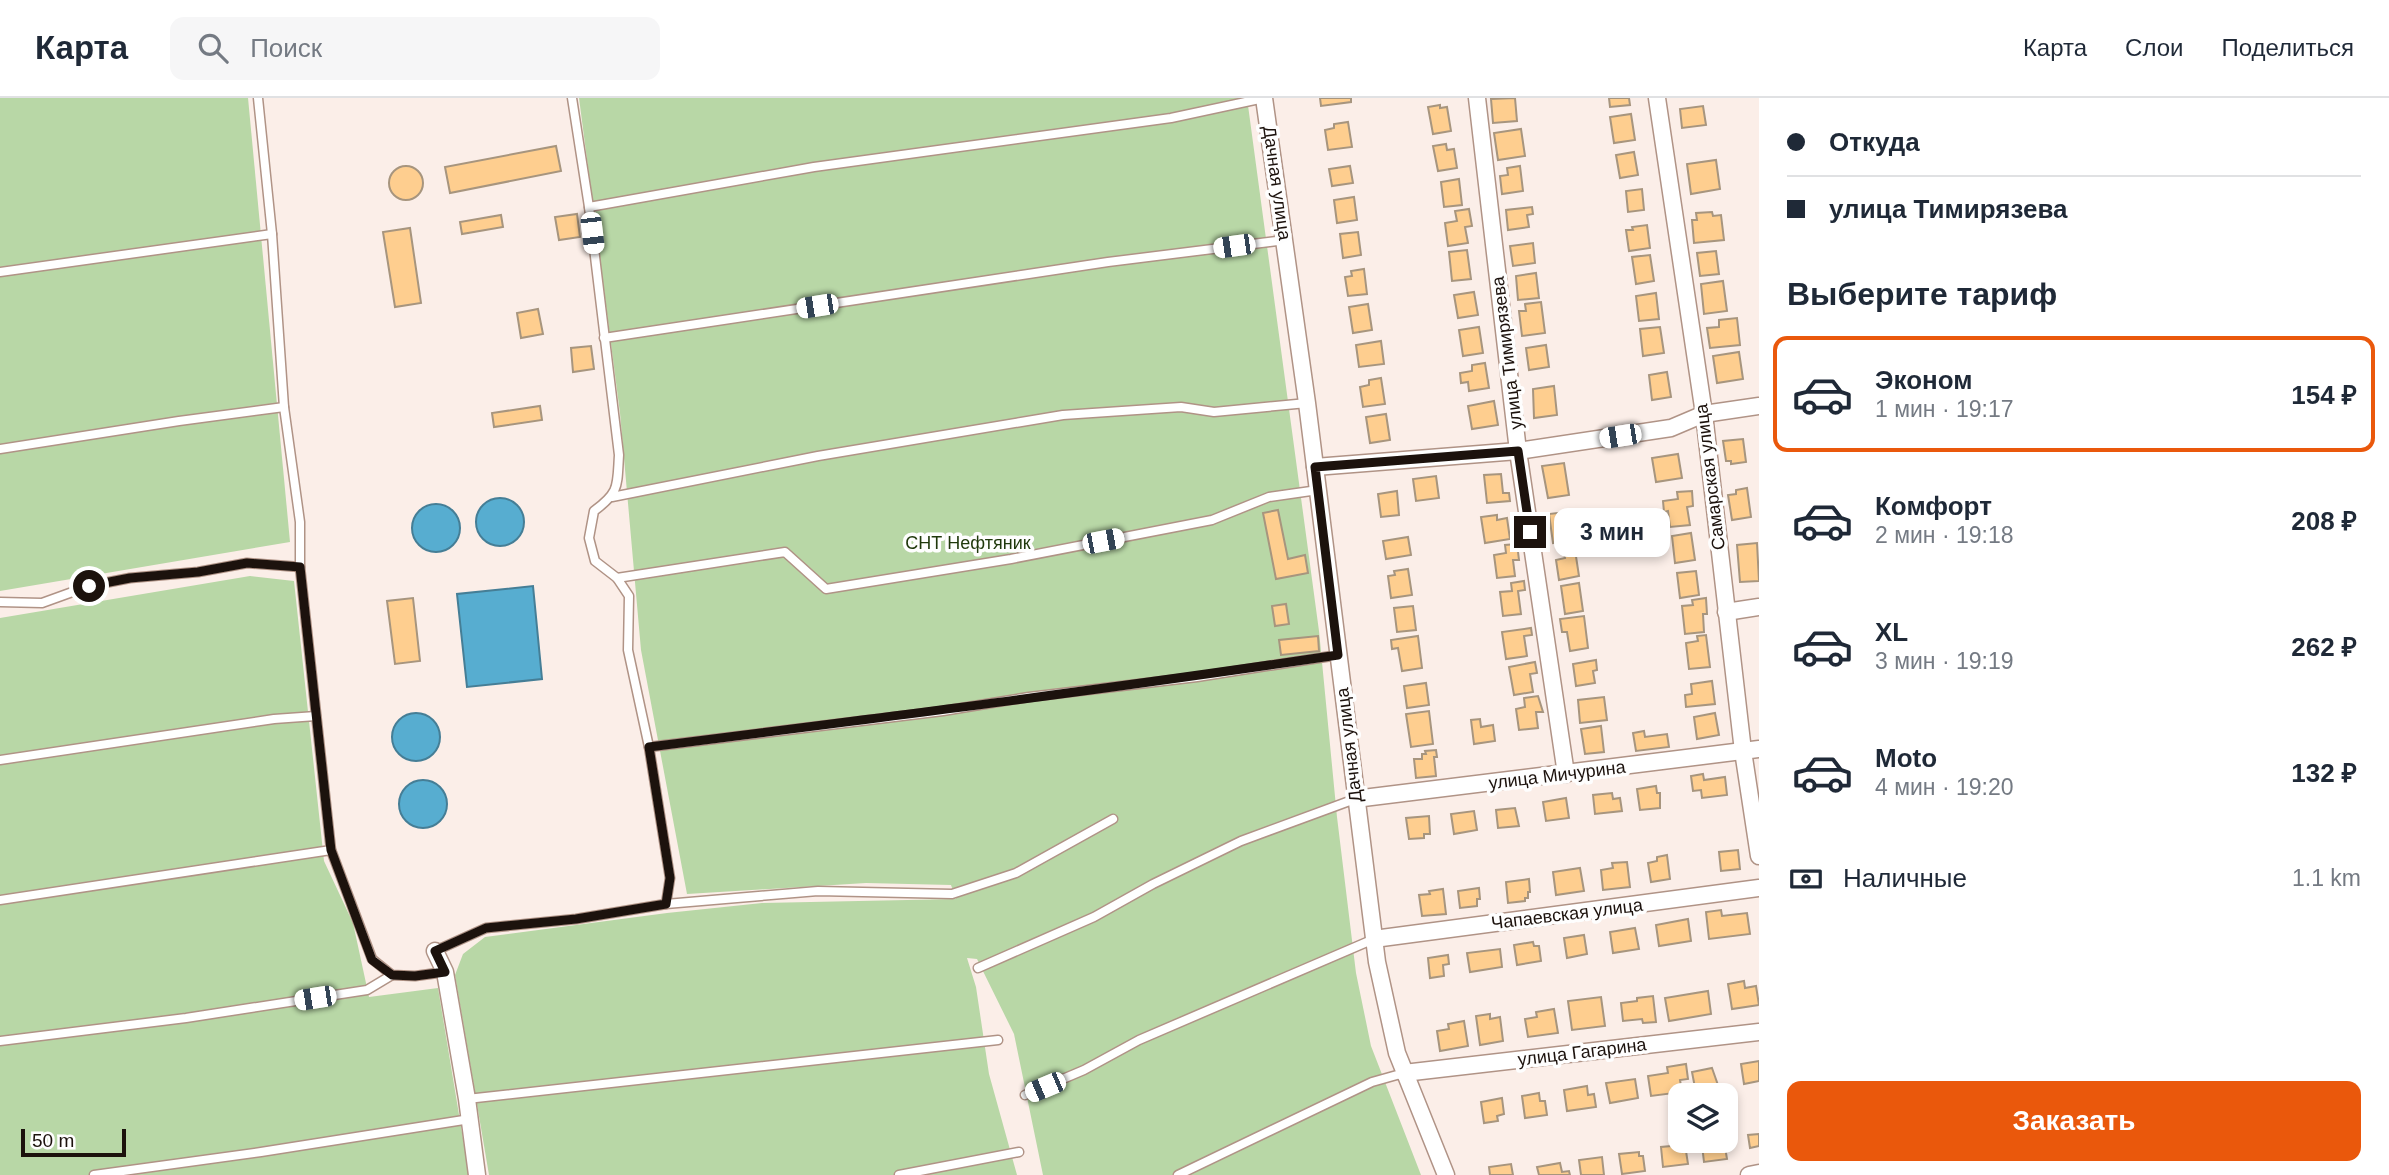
<!DOCTYPE html>
<html lang="ru">
<head>
<meta charset="utf-8">
<style>
  body { margin:0; font-family:Arial,sans-serif; background:#f6f6f7; color:#1f2937; height:100vh; display:flex; flex-direction:column; font-size:26px; white-space:nowrap }
  * { box-sizing:border-box; margin:0 }
  p { font-size:23px; color:#747a83 }
  .icon { flex:none; width:38px; height:38px; fill:none; stroke:currentColor; stroke-width:2; stroke-linecap:round; stroke-linejoin:round }
  .map { position:relative; flex:1; overflow:hidden }
  .details { display:flex; flex-direction:column; background:#fff; width:630px }
  .details>* { flex:none }
  .guide { display:grid; align-content:center; height:154px; padding:0 28px; background:#fff }
  .buttons { position:absolute; left:1668px; top:985px; display:grid; gap:14px }
  .buttons a { display:grid; place-items:center; width:70px; height:70px; border-radius:14px; background:#fff; box-shadow:0 4px 10px #0003; font-size:35px }
  .scale { position:absolute; left:21px; bottom:18px; width:105px; box-sizing:border-box; padding-left:7px; border:4px solid #1c120d; border-top:0; font-size:19px; line-height:24px; white-space:nowrap; color:#1c120d; -webkit-text-stroke:5px #fefefe; paint-order:stroke }
  .end { position:absolute; width:32px; height:32px; margin:-16px; border:9px solid #1c120d; background:#fff; box-shadow:0 0 0 4px #fff }
  .from { border-radius:50% }
  .bubble { position:absolute; height:49px; border-radius:14px; background:#fff; box-shadow:0 4px 10px #0003; font-size:23px; font-weight:800; line-height:49px; text-align:center }
  .car { position:absolute; width:21px; height:42px; margin:-21px -10px; border-radius:9px; box-shadow:0 0 5px 2px #0007; background:linear-gradient(#fff 24%,#345 0 40%,#fff 0 76%,#345 0 86%,#fff 0) }
  .guide b { display:flex; align-items:center; gap:24px; height:66px; font-size:26px }
  .guide b+b { border-top:2px solid #e0e1e3 }
  .guide i { width:18px; height:18px; background:#1f2937 }
  ul { padding:0; list-style:none }
  li { display:flex; align-items:center; gap:21px; height:116px; margin:0 14px 10px; padding:0 14px; border:4px solid transparent; border-radius:14px }
  li div { flex:1 }
  li b { display:block; font-size:26px }
  li em { font-style:normal; font-weight:800 }
  li.active { border-color:#ea580c }
  li>.icon { width:63px; height:63px; stroke-width:1.5 }
  h2 { padding:0 28px; font-size:32px; line-height:84px }
  .pay { display:flex; align-items:center; gap:18px; height:77px; padding:0 28px; font-size:26px }
  .pay p { margin-inline-start:auto }
  .cta { display:flex; gap:14px; margin-top:auto; padding:14px 28px }
  .cta a { flex:1; height:80px; border-radius:14px; background:#ea580c; color:#fff; font-size:28px; font-weight:800; line-height:80px; text-align:center }
  header { display:flex; align-items:center; gap:42px; box-sizing:border-box; height:98px; padding:0 35px; background:#fff; border-bottom:2px solid #e0e1e3 }
  header strong { font-size:33px }
  nav { display:flex; gap:38px; margin-inline-start:auto; font-size:24px }
  .search { width:490px; height:63px; background:#f6f6f7; display:flex; align-items:center; gap:18px; box-sizing:border-box; padding:0 24px; border-radius:14px; color:#747a83; font-size:26px }
  main { display:flex; flex:1; min-height:0 }
  .map>svg:first-child { display:block }
</style>
</head>
<body>
<header>
<strong>Карта</strong>
<div class="search"><svg class="icon" aria-label="search" viewBox="0 0 24 24"><circle cx="10" cy="10" r="6"/><path d="M15 15l6 6"/></svg>Поиск</div>
<nav><a>Карта</a><a>Слои</a><a>Поделиться</a></nav>
</header>
<main>
<div class="map">
<svg width="1759" height="1077" viewBox="0 0 1759 1077">
  <rect width="100%" height="100%" fill="#fbeee8"/>
  <g fill="#b8d7a6">
    <path d="M0,0H248L290,444L0,493Z"/>
    <path d="M579,0H1247L1319,533L1337,719L1356,875L1371,948L1421,1077H1043L1014,936L977,861L967,860L976,889L989,976L1017,1077H489L455,877L463,856L485,839L667,815L762,805L956,801L951,787L866,785L687,796L641,552L620,315Z"/>
    <path d="M250,478L294,483L324,763L353,825L369,899L438,890L469,1077H0V520Z"/>
  </g>
  <g fill="#57add0" stroke="#457e96" stroke-width="2">
    <circle cx="500" cy="424" r="24"/>
    <circle cx="436" cy="430" r="24"/>
    <path d="M533,488L542,581L467,589L457,496Z"/>
    <circle cx="416" cy="639" r="24"/>
    <circle cx="423" cy="706" r="24"/>
  </g>
  <g fill="#fece8f" stroke="#a7957e" stroke-width="2">
    <path d="M1320,0H1351V4L1321,8Z"/>
    <path d="M1515,0L1517,23L1493,25L1491,1Z"/>
    <path d="M1609,0H1629L1630,7L1610,9Z"/>
    <path d="M1440,7V10L1447,9L1451,33L1433,36L1428,9Z"/>
    <path d="M1703,8L1706,27L1682,30L1680,11Z"/>
    <path d="M1631,16L1635,42L1614,45L1610,19Z"/>
    <path d="M1348,24L1352,49L1328,52L1325,32L1334,30V26Z"/>
    <path d="M1521,31L1525,58L1498,62L1494,35Z"/>
    <path d="M1446,46L1447,52L1454,51L1457,70L1438,73L1433,48Z"/>
    <path d="M556,48L561,73L450,95L445,69Z"/>
    <path d="M1634,54L1638,77L1620,80L1616,57Z"/>
    <path d="M1716,62L1720,91L1691,96L1687,66Z"/>
    <path d="M1350,68L1353,85L1332,88L1329,71Z"/>
    <path d="M1520,68L1523,93L1502,96L1500,78L1508,77L1507,70Z"/>
    <circle cx="406" cy="85" r="17"/>
    <path d="M1459,81L1462,107L1444,109L1441,84Z"/>
    <path d="M1642,91L1644,112L1628,114L1626,93Z"/>
    <path d="M1354,99L1357,122L1337,125L1334,102Z"/>
    <path d="M1532,109L1533,116L1527,117L1529,129L1508,132L1506,112Z"/>
    <path d="M1469,111L1472,128L1465,129L1468,145L1448,148L1445,125L1457,123L1455,113Z"/>
    <path d="M1712,114L1713,118L1721,117L1724,142L1694,145L1692,122H1697L1696,115Z"/>
    <path d="M577,116L580,139L559,142L555,119Z"/>
    <path d="M501,117L503,129L462,136L460,124Z"/>
    <path d="M1647,127L1650,150L1629,153L1626,132H1633L1632,129Z"/>
    <path d="M410,130L421,205L395,209L383,134Z"/>
    <path d="M1358,134L1361,157L1343,160L1340,136Z"/>
    <path d="M1533,145L1535,165L1513,168L1510,148Z"/>
    <path d="M1467,152L1471,181L1452,183L1449,154Z"/>
    <path d="M1716,153L1719,176L1700,178L1697,155Z"/>
    <path d="M1650,157L1654,183L1636,186L1632,159Z"/>
    <path d="M1364,171L1367,196L1348,198L1345,179L1352,178L1351,173Z"/>
    <path d="M1536,175L1539,200L1518,202L1516,178Z"/>
    <path d="M1723,183L1727,213L1704,216L1701,186Z"/>
    <path d="M1474,194L1478,217L1458,220L1454,197Z"/>
    <path d="M1656,195L1659,221L1639,223L1636,198Z"/>
    <path d="M1541,204L1545,235L1522,238L1519,213H1526L1525,206Z"/>
    <path d="M1368,206L1372,232L1353,235L1349,209Z"/>
    <path d="M538,211L543,236L521,240L517,215Z"/>
    <path d="M1737,220L1740,247L1710,250L1707,230L1719,229V222Z"/>
    <path d="M1479,229L1483,255L1463,258L1459,232Z"/>
    <path d="M1660,229L1664,255L1643,258L1640,231Z"/>
    <path d="M1381,243L1384,266L1359,269L1356,247Z"/>
    <path d="M1546,247L1549,269L1529,272L1526,250Z"/>
    <path d="M591,248L594,271L573,274L571,250Z"/>
    <path d="M1739,254L1743,281L1717,285L1713,258Z"/>
    <path d="M1485,265L1489,290L1469,293L1468,284L1461,285L1460,275L1472,273V267Z"/>
    <path d="M1667,274L1671,299L1652,302L1649,277Z"/>
    <path d="M1381,280L1385,306L1363,309L1360,289L1369,287V282Z"/>
    <path d="M1554,288L1557,317L1534,320L1533,291Z"/>
    <path d="M1494,303L1498,327L1472,331L1468,308Z"/>
    <path d="M540,308L542,322L494,329L492,315Z"/>
    <path d="M1386,316L1390,342L1370,345L1366,319Z"/>
    <path d="M1743,341L1746,364L1731,366V363H1726L1723,343Z"/>
    <path d="M1678,356L1682,380L1656,384L1652,360Z"/>
    <path d="M1564,365L1569,397L1548,400L1542,368Z"/>
    <path d="M1501,376L1503,395H1509L1510,403L1487,405L1484,377Z"/>
    <path d="M1436,378L1439,400L1416,403L1413,381Z"/>
    <path d="M1747,390L1751,419L1732,422L1728,397L1736,396V392Z"/>
    <path d="M1397,393L1399,417L1381,419L1378,396Z"/>
    <path d="M1692,393L1693,408L1687,409L1690,427L1670,429L1668,413L1664,414L1663,403L1678,401L1677,394Z"/>
    <path d="M1278,412L1288,461L1305,457L1308,475L1276,481L1263,415Z"/>
    <path d="M1565,414L1566,420L1572,419L1575,442L1553,445L1549,416Z"/>
    <path d="M1497,417V422L1507,420L1510,441L1485,445L1481,419Z"/>
    <path d="M1691,435L1695,462L1675,465L1672,438Z"/>
    <path d="M1408,439L1411,457L1386,461L1383,443Z"/>
    <path d="M1757,445L1759,483L1740,484L1737,447Z"/>
    <path d="M1517,446L1519,462H1513L1515,478L1497,480L1494,457L1506,455L1505,447Z"/>
    <path d="M1575,452L1579,478L1559,482L1556,462L1565,460L1564,454Z"/>
    <path d="M1408,471L1412,497L1391,500L1388,478L1395,477L1394,473Z"/>
    <path d="M1696,473L1699,497L1680,500L1677,475Z"/>
    <path d="M1524,483L1525,492L1518,493L1521,516L1503,518L1500,494L1512,493L1511,485Z"/>
    <path d="M1579,485L1583,513L1565,516L1561,488Z"/>
    <path d="M413,500L420,563L395,566L387,503Z"/>
    <path d="M1706,500L1707,516H1703L1704,534L1685,536L1682,508L1693,507L1692,502Z"/>
    <path d="M1286,506L1289,526L1275,528L1272,508Z"/>
    <path d="M1413,508L1416,532L1397,534L1394,510Z"/>
    <path d="M1584,518L1588,550L1570,553L1567,534H1562L1560,521Z"/>
    <path d="M1531,530L1532,537L1524,538L1527,558L1506,561L1502,534Z"/>
    <path d="M1706,537L1710,569L1689,571L1686,545L1698,543L1697,538Z"/>
    <path d="M1318,538L1319,553L1281,557L1279,542Z"/>
    <path d="M1418,538L1422,570L1402,573L1398,550L1392,551L1391,542Z"/>
    <path d="M1596,562L1597,572L1593,573L1595,585L1576,588L1573,566Z"/>
    <path d="M1535,564L1537,575L1530,576L1533,594L1514,597L1509,569Z"/>
    <path d="M1712,583L1715,606L1686,609L1685,597L1692,596L1691,586Z"/>
    <path d="M1426,585L1429,607L1407,610L1404,588Z"/>
    <path d="M1538,598L1543,614H1536L1538,630L1519,632L1516,611L1525,609L1524,600Z"/>
    <path d="M1604,599L1607,622L1580,625L1578,602Z"/>
    <path d="M1429,613L1433,646L1411,649L1406,616Z"/>
    <path d="M1715,615L1719,637L1697,641L1694,619Z"/>
    <path d="M1480,621L1481,629L1493,627L1495,643L1474,646L1471,622Z"/>
    <path d="M1601,628L1604,654L1585,656L1581,631Z"/>
    <path d="M1644,633L1645,639L1667,636L1669,649L1636,653L1633,635Z"/>
    <path d="M1436,652L1437,659H1434L1436,678L1416,680L1414,661H1422V656H1426L1425,653Z"/>
    <path d="M1703,676L1704,682L1725,679L1727,697L1702,700L1701,692L1693,693L1691,678Z"/>
    <path d="M1656,688L1657,695H1660V710L1640,712L1637,691Z"/>
    <path d="M1612,695L1613,701L1620,700L1622,713L1595,716L1593,697Z"/>
    <path d="M1566,700L1569,720L1546,723L1543,704Z"/>
    <path d="M1515,710L1519,728L1498,730L1496,712Z"/>
    <path d="M1474,713L1477,732L1454,736L1451,716Z"/>
    <path d="M1429,718L1430,736H1424V740L1409,741L1406,720Z"/>
    <path d="M1738,752L1740,771L1721,773L1719,754Z"/>
    <path d="M1667,757L1670,781L1651,784L1648,765L1657,763V759Z"/>
    <path d="M1627,764L1630,789L1603,792L1601,772L1613,770L1612,765Z"/>
    <path d="M1580,770L1584,793L1556,797L1553,774Z"/>
    <path d="M1529,781L1530,794H1528V800H1525V803L1508,805L1506,784Z"/>
    <path d="M1479,790L1480,801H1477V808L1460,810L1458,793Z"/>
    <path d="M1443,791L1446,816L1422,818L1419,797L1430,796L1429,793Z"/>
    <path d="M1721,812L1722,818L1747,815L1750,836L1709,841L1706,814Z"/>
    <path d="M1688,821L1691,843L1659,848L1656,827Z"/>
    <path d="M1635,830L1639,851L1613,855L1610,834Z"/>
    <path d="M1584,837L1587,856L1567,860L1564,840Z"/>
    <path d="M1533,844L1534,848H1539L1541,863L1517,867L1514,847Z"/>
    <path d="M1500,851L1502,869L1470,874L1467,855Z"/>
    <path d="M1448,857L1449,866L1443,867L1444,878L1430,880L1428,860Z"/>
    <path d="M1744,883L1745,890L1756,888L1759,907L1732,911L1728,886Z"/>
    <path d="M1708,893L1711,916L1669,923L1665,900Z"/>
    <path d="M1653,898L1656,924L1643,925L1642,921L1623,923L1621,905L1637,903V900Z"/>
    <path d="M1601,899L1605,928L1572,932L1568,903Z"/>
    <path d="M1554,911L1558,935L1528,939L1525,921L1537,919L1536,914Z"/>
    <path d="M1490,916V921L1500,919L1503,943L1480,947L1476,918Z"/>
    <path d="M1464,923L1468,948L1440,953L1437,933L1449,931L1448,926Z"/>
    <path d="M1759,963V983L1744,986L1741,966Z"/>
    <path d="M1686,966L1688,981L1680,982L1682,994L1651,998L1648,978L1668,975L1667,969Z"/>
    <path d="M1712,970L1719,990L1696,995L1692,974Z"/>
    <path d="M1635,981L1638,1000L1610,1005L1606,985Z"/>
    <path d="M1587,988L1588,997L1594,996L1596,1009L1567,1013L1564,992Z"/>
    <path d="M1539,995L1540,1003H1545L1547,1017L1525,1020L1522,998Z"/>
    <path d="M1502,1000L1504,1016L1497,1018L1498,1023L1484,1025L1481,1004Z"/>
    <path d="M1759,1036V1048L1750,1050L1748,1037Z"/>
    <path d="M1724,1043L1727,1061L1704,1064L1702,1047Z"/>
    <path d="M1682,1047L1683,1054L1686,1053L1688,1066L1663,1069L1661,1049Z"/>
    <path d="M1639,1054V1058H1643L1645,1073L1622,1076L1619,1056Z"/>
    <path d="M1602,1059L1604,1077H1581L1579,1062Z"/>
    <path d="M1560,1065L1562,1074L1569,1073L1570,1077H1539L1537,1069Z"/>
    <path d="M1511,1066L1513,1077H1490L1489,1069Z"/>
  </g>
  <g fill="none" stroke-linecap="round" stroke-linejoin="round">
    <g stroke="#b09386" stroke-width="11">
      <g id="lane">
        <path d="M258,0L272,136L284,309L300,424V469L331,752L372,861L392,877L415,878L445,874"/>
        <path d="M572,0L589,109L619,357C617,388 620,394 594,413L589,440L595,463L617,480L629,498L628,552L649,649L670,780L666,806"/>
        <path d="M589,109L814,69L1171,20L1264,0"/>
        <path d="M0,174L272,136"/>
        <path d="M604,240L1108,164L1285,142"/>
        <path d="M0,351L179,323L284,309"/>
        <path d="M612,399L818,358L1063,317L1181,309L1214,314L1307,305"/>
        <path d="M617,480L785,454L826,491L1011,461L1212,422L1269,399L1318,392"/>
        <path d="M0,504L42,505L89,488L130,480L198,474L247,465L300,469"/>
        <path d="M649,649L943,613L1029,599L1197,579L1338,557"/>
        <path d="M0,662L274,621L316,618"/>
        <path d="M0,802L331,752"/>
        <path d="M435,853L486,830L576,821L666,806L818,793L952,796L1016,775L1113,721"/>
        <path d="M978,870L1094,819L1153,786L1241,743L1355,701"/>
        <path d="M0,943L186,920L367,892L392,877"/>
        <path d="M1025,997L1084,972L1139,942L1374,841"/>
        <path d="M467,1001L998,942"/>
        <path d="M94,1077L261,1054L470,1021"/>
        <path d="M899,1077L1019,1054"/>
        <path d="M1178,1077L1372,984L1404,975"/>
      </g>
    </g>
    <g stroke="#b09386" stroke-width="19">
      <g id="street">
        <path d="M1264,0L1307,305L1377,864L1397,955L1446,1077"/>
        <path d="M1477,0L1518,353L1566,676"/>
        <path d="M1657,0L1704,316L1743,653L1759,758"/>
        <path d="M1315,369L1518,353L1671,330L1704,316L1759,308"/>
        <path d="M1726,514L1759,509"/>
        <path d="M1355,701L1759,651"/>
        <path d="M1374,841L1759,790"/>
        <path d="M435,853L445,874L467,1001L477,1077"/>
        <path d="M1404,975L1759,934"/>
        <path d="M1749,1077L1759,1075"/>
      </g>
    </g>
    <use href="#lane" stroke="#fff" stroke-width="8"/>
    <use href="#street" stroke="#fff" stroke-width="16"/>
  </g>
  <g fill="none" stroke-linecap="round" stroke-linejoin="round">
    <path stroke="#1c120d" stroke-width="9" d="M89,488L130,480L198,474L247,465L300,469L331,752L372,862L392,877L415,878L445,874L435,853L486,830L576,821L666,806L670,780L649,649C879,620 1109,591 1338,557L1315,369L1518,353L1530,434"/>
  </g>
  <g text-anchor="middle" stroke-width="7" stroke-linejoin="round" paint-order="stroke">
    <g font-size="18" fill="#1c120d" stroke="#fefefe">
      <text transform="translate(1277 85) rotate(82)" y="6">Дачная улица</text>
      <text transform="translate(1507 255) rotate(-97)" y="6">улица Тимирязева</text>
      <text transform="translate(1710 379) rotate(-97)" y="6">Самарская улица</text>
      <text transform="translate(1349 647) rotate(-97)" y="6">Дачная улица</text>
      <text transform="translate(1557 677) rotate(-7)" y="6">улица Мичурина</text>
      <text transform="translate(1567 816) rotate(-7)" y="6">Чапаевская улица</text>
      <text transform="translate(1582 954) rotate(-7)" y="6">улица Гагарина</text>
    </g>
    <g font-size="18" fill="#1f380b" stroke="#fefefe">
      <text x="968" y="451">СНТ Нефтяник</text>
    </g>
  </g>
</svg>
<div class="buttons">
<a><svg class="icon" aria-label="layers" viewBox="0 0 24 24"><path d="M12 4l9 5-9 5-9-5zM3 14l9 5 9-5"/></svg></a>
</div>
<div class="scale">50 m</div>
<i class="end from" style="left:89px;top:488px"></i>
<i class="end" style="left:1530px;top:434px"></i>
<div class="bubble" style="left:1554px;top:410px;width:116px">3 мин</div>
<i class="car" style="left:592px;top:135px;rotate:173deg"></i>
<i class="car" style="left:1234px;top:148px;rotate:262deg"></i>
<i class="car" style="left:817px;top:208px;rotate:261deg"></i>
<i class="car" style="left:1620px;top:338px;rotate:261deg"></i>
<i class="car" style="left:1103px;top:443px;rotate:79deg"></i>
<i class="car" style="left:315px;top:900px;rotate:261deg"></i>
<i class="car" style="left:1045px;top:989px;rotate:247deg"></i>
</div>
<section class="details">
<div class="guide">
<b><i class="from"></i>Откуда</b>
<b><i></i>улица Тимирязева</b>
</div>
<h2>Выберите тариф</h2>
<ul>
<li class="active"><svg class="icon" aria-label="car" viewBox="0 0 24 24"><path d="M5 17H2v-5l4-1 3-4h7l3 4 3 1v5h-3M9 17h6M6 11h13"/><circle cx="7" cy="17" r="2"/><circle cx="17" cy="17" r="2"/></svg><div><b>Эконом</b><p>1 мин · 19:17</p></div><em>154 ₽</em></li>
<li><svg class="icon" aria-label="car" viewBox="0 0 24 24"><path d="M5 17H2v-5l4-1 3-4h7l3 4 3 1v5h-3M9 17h6M6 11h13"/><circle cx="7" cy="17" r="2"/><circle cx="17" cy="17" r="2"/></svg><div><b>Комфорт</b><p>2 мин · 19:18</p></div><em>208 ₽</em></li>
<li><svg class="icon" aria-label="car" viewBox="0 0 24 24"><path d="M5 17H2v-5l4-1 3-4h7l3 4 3 1v5h-3M9 17h6M6 11h13"/><circle cx="7" cy="17" r="2"/><circle cx="17" cy="17" r="2"/></svg><div><b>XL</b><p>3 мин · 19:19</p></div><em>262 ₽</em></li>
<li><svg class="icon" aria-label="car" viewBox="0 0 24 24"><path d="M5 17H2v-5l4-1 3-4h7l3 4 3 1v5h-3M9 17h6M6 11h13"/><circle cx="7" cy="17" r="2"/><circle cx="17" cy="17" r="2"/></svg><div><b>Moto</b><p>4 мин · 19:20</p></div><em>132 ₽</em></li>
</ul>
<div class="pay"><svg class="icon" aria-label="cash" viewBox="0 0 24 24"><path d="M3 7h18v10H3z"/><circle cx="12" cy="12" r="2"/></svg>Наличные<p>1.1 km</p></div>
<div class="cta"><a>Заказать</a></div>
</section>
</main>
</body>
</html>
